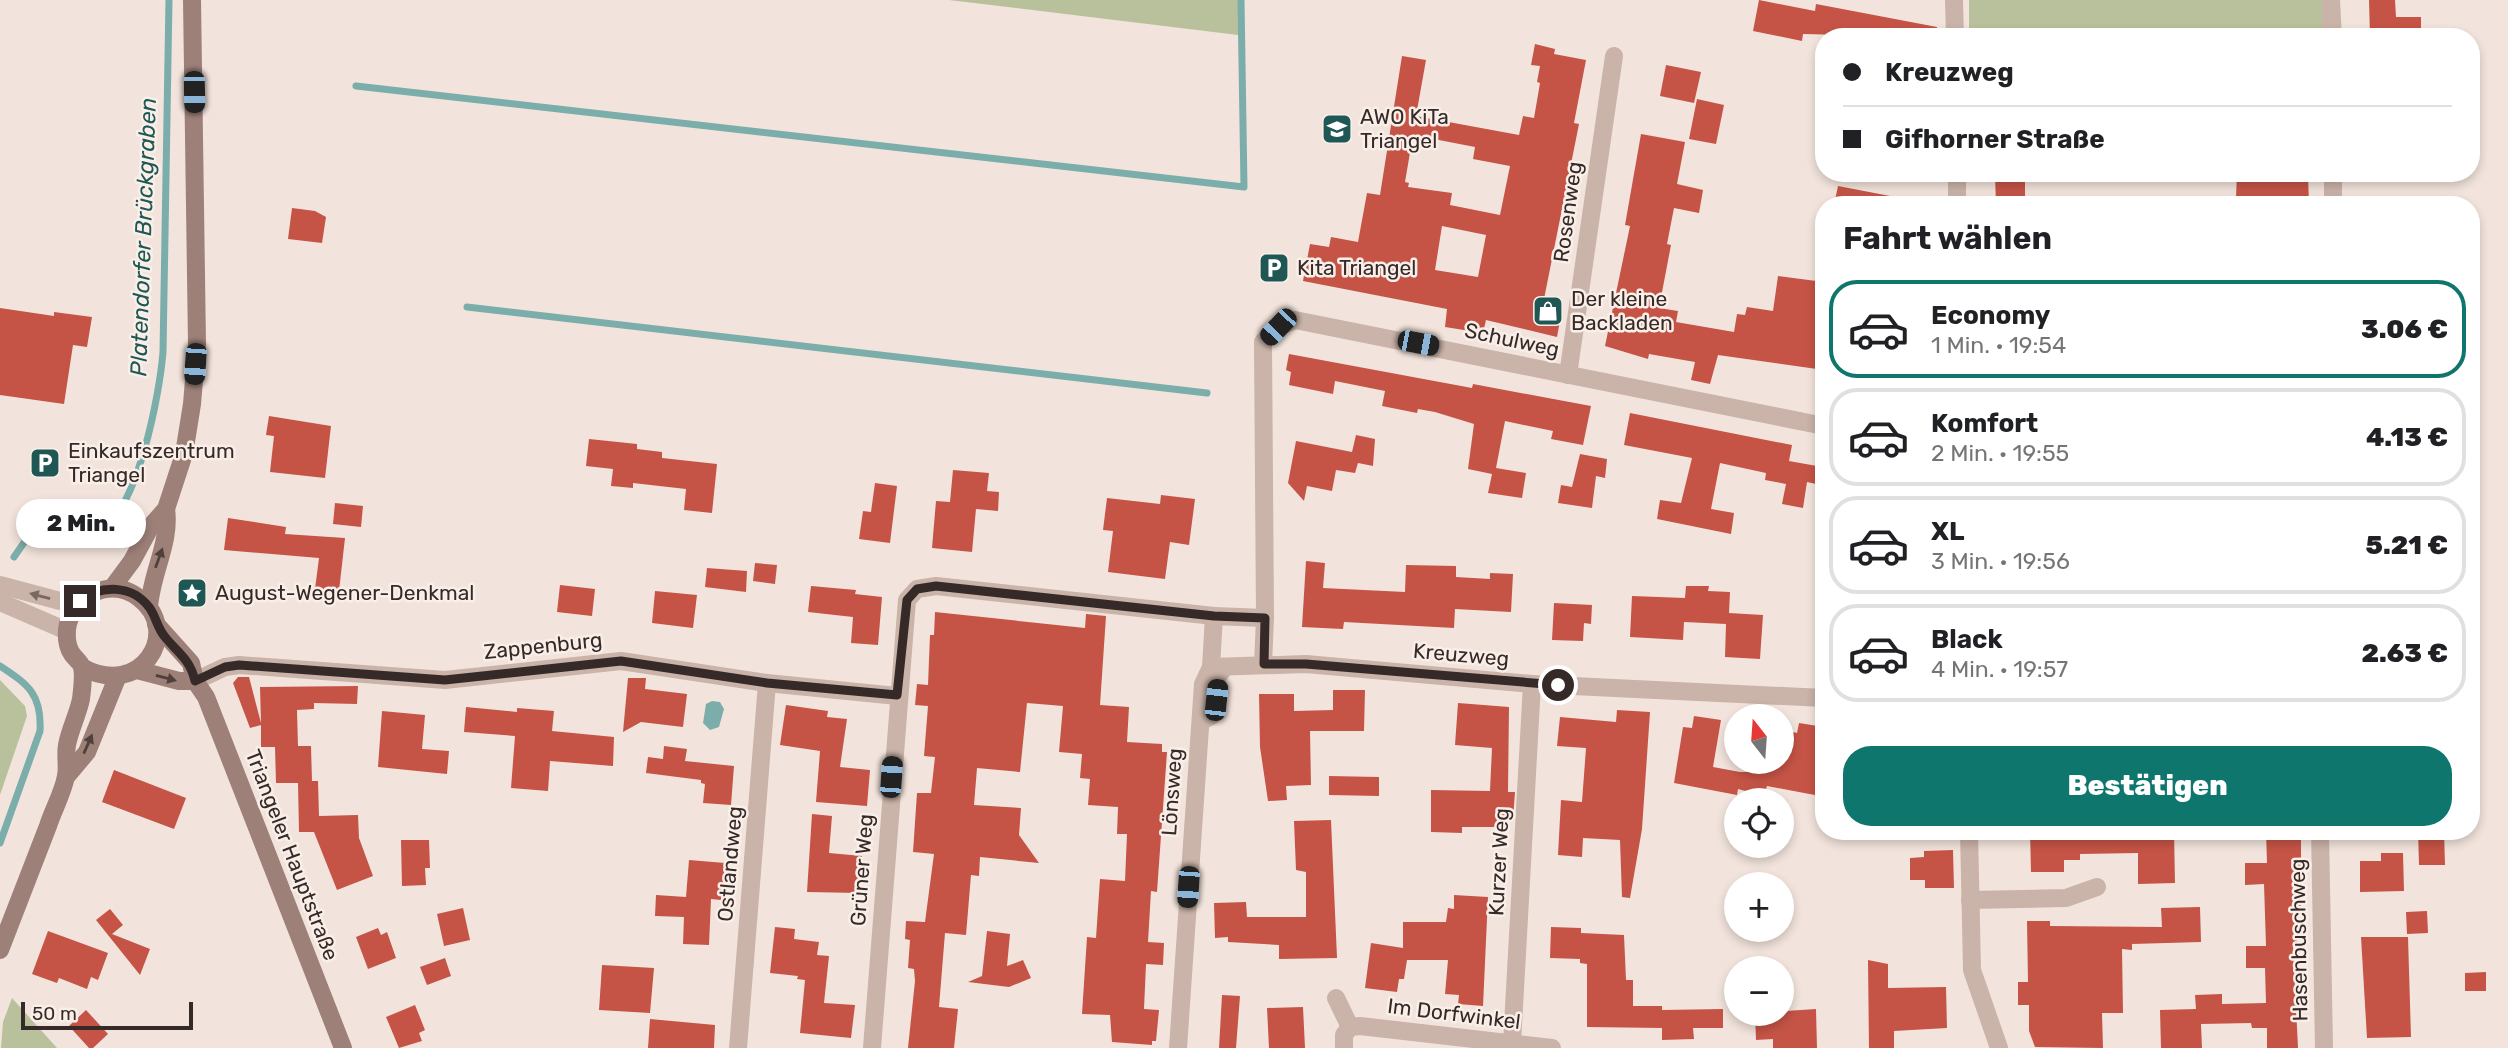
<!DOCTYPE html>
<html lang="de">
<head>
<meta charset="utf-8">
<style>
  body { margin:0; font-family:Rubik,sans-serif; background:#f6f6f6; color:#202124; height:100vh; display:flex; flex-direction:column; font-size:26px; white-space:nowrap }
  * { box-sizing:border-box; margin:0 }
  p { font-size:23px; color:#757577 }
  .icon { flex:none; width:38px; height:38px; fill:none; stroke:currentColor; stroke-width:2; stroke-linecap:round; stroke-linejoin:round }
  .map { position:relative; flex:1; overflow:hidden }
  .details { position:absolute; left:1815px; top:196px; width:665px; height:644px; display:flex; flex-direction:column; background:#fff; border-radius:28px; box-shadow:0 4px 10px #0003 }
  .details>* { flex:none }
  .hud { position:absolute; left:1815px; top:28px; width:665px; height:154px; border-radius:28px; box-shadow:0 4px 10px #0003; display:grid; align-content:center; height:154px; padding:0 28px; background:#fff }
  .needle { width:46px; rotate:343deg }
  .tools { position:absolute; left:1724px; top:704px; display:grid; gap:14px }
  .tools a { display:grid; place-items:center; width:70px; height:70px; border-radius:50%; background:#fff; box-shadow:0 4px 10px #0003; font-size:35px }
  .scale { position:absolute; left:21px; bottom:18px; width:172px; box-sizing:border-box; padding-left:7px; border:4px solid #362a28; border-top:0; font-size:19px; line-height:24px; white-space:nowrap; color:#362a28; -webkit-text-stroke:5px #f9efe8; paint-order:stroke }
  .end { position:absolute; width:32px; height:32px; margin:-16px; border:9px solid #362a28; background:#fff; box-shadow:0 0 0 4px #fff }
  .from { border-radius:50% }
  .bubble { position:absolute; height:49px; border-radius:24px; background:#fff; box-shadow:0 4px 10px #0003; font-size:23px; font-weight:800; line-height:49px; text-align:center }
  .car { position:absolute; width:21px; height:42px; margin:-21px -10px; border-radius:9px; box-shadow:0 0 5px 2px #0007; background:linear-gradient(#222 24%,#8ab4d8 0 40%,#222 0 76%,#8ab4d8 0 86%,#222 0) }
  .hud b { display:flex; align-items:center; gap:24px; height:66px; font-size:26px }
  .hud b+b { border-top:2px solid #e0e0e0 }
  .hud i { width:18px; height:18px; background:#202124 }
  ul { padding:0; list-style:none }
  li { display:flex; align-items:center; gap:21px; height:98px; margin:0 14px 10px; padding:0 14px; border:4px solid #e0e0e0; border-radius:28px }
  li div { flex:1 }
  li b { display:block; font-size:26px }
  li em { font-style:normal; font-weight:800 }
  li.on { border-color:#0f766e }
  li>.icon { width:63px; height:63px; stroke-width:1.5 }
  h2 { padding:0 28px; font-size:32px; line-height:84px }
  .primary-button { display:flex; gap:14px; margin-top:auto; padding:14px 28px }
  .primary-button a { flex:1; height:80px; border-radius:28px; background:#0f766e; color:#fff; font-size:28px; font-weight:800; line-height:80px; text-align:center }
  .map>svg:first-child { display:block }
</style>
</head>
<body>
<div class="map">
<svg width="2508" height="1048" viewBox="0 0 2508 1048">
  <rect width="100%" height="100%" fill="#f2e4dc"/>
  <g fill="#b9c19c">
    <path d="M949,0H1238V35Z"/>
    <path d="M1969,0H2340L2342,37H1969Z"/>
    <path d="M0,680L25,706L27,716L0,795Z"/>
    <path d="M12,998L57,1048H1L3,1022Z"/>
  </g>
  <path fill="#7baeaa" d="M712,701L720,702L724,709L719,727L710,730L703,723L706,704Z"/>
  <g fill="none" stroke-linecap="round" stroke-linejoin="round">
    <g stroke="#7baeaa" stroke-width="7">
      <path d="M356,86L1244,187L1241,0"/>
      <path d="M467,307L1207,393"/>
      <path d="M14,557L30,534C52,528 80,539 99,530C138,513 160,391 163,352L169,0"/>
      <path d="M0,666C29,685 42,695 40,731L0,843"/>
    </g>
  </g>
  <g fill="#c55446" fill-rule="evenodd">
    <path d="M1759,0L1815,11L1816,4L1937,27L1936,37L1803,34L1802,41L1753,31Z"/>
    <path d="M2369,0H2395L2396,17H2421V37H2370Z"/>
    <path d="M1535,44L1555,49L1554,54L1586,60L1574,123L1579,124L1544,299L1550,300L1548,313L1561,315L1557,337L1486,320L1483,333L1445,327L1447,309L1303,281L1310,244L1329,247L1331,237L1358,242L1367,193L1380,195L1402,56L1426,60L1416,116L1519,135L1523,116L1534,118L1540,83L1537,82L1540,66L1531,65ZM1413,135L1475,147L1473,159L1510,166L1500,215L1450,205L1452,193L1408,187L1409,183L1405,182ZM1442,226L1486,235L1478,277L1435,270Z"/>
    <path d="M1666,65L1701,72L1694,103L1660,96Z"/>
    <path d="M1697,99L1724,105L1716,144L1689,139Z"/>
    <path d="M1641,134L1685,142L1677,184L1703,190L1699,213L1674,208L1667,244L1671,245L1659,308L1678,311L1676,322L1734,332L1737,314L1745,315L1747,307L1773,311L1778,276L1824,282V370L1718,355L1710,384L1691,380L1695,362L1649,354L1648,359L1605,346L1630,226L1625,225Z"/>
    <path d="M2237,173L2308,175L2309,205H2281V197H2236Z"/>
    <path d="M2025,174V205H1996L1995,175Z"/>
    <path d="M1838,186L1890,196L1889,205H1834Z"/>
    <path d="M292,208L315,211L326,217L322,243L288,239Z"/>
    <path d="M0,308L54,316V312L92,317L87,347L73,345L64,404L0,395Z"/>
    <path d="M1289,354L1472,388L1473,384L1591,406L1583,445L1551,439L1553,431L1505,421L1496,468L1526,473L1522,498L1488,493L1492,474L1468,469L1474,424L1435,412L1418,409L1417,413L1382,406L1385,391L1335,381L1333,394L1289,385L1291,372L1286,370Z"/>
    <path d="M1630,413L1792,445L1789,461L1817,466L1816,484L1807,482L1803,508L1782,504L1786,484L1765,480L1766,473L1720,463L1711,509L1734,513L1731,534L1657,519L1660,500L1681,503L1692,458L1624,445Z"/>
    <path d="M269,416L331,426L325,478L270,472L274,436L266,435Z"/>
    <path d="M1356,435L1375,439L1373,466L1358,463L1355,473L1336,470L1332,491L1307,486L1304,501L1288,483L1296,441L1352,452Z"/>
    <path d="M589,439L637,444V449L662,452V458L717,464L712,513L684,510L686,489L633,483V488L611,486L613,469L586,466Z"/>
    <path d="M1580,454L1607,459L1605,478L1596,476L1592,508L1558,503L1561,485L1572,487Z"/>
    <path d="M953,470L989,473L987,491L999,492L998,511L976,509L972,552L932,548L936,501L950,502Z"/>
    <path d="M875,483L897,486L890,543L859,539L863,511L871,512Z"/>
    <path d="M1161,495L1195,499L1189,545L1170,542L1165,579L1108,572L1113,531L1103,530L1107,498L1160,504Z"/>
    <path d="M335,503L363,506L361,527L333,524Z"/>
    <path d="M228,518L286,527L285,534L345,538L339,591L315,589L319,558L224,550Z"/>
    <path d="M1306,561L1325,563L1323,588L1405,592L1406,565L1456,566V577L1490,579V573L1513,574L1511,612L1455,609L1454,628L1344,622L1343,629L1302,627Z"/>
    <path d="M755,563L777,565L775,584L753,581Z"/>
    <path d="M707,568L747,571L746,592L705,587Z"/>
    <path d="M560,585L595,589L592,616L557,612Z"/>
    <path d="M811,586L856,590L855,594L882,597L878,645L851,643L853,617L808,612Z"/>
    <path d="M1686,586H1709L1708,591L1730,592L1729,613L1763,615L1760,659L1725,657L1726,624L1684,622L1683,640L1630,637L1632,596L1685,598Z"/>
    <path d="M655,591L697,595L693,628L652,623Z"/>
    <path d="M1554,603L1592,605L1591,624L1584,623L1583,641L1552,640Z"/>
    <path d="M935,612L1085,628L1086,614L1106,616L1100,705L1129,707L1127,742L1162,744V752H1167L1157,892L1151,891L1148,942L1164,943L1163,965L1146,964L1144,1009L1159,1010L1156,1041H1152V1045L1112,1042L1110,1015L1082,1014L1087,937L1096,938L1100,879L1125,881L1127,834H1117L1118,807L1088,805L1090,779L1080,778L1082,754L1059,752L1063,706L1027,703L1020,772L977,768L974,805L1021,808L1019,835L1039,863L980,857L979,876L971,875L966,935L945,933L939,1007L958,1009L954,1048H908L915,981L914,969L908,968L910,940L905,939L906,921L925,922L934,854L913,852L917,793H931L935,757L924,756L928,706L915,705L917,684L928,685L930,635H934Z"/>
    <path d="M238,677H249L261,723L260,687L358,686L357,704L314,703V709L297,710L298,746H311L312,781H318L319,816L358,815L359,838L373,876L337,890L314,832H299L298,783H276L275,747H261V725L250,728L233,683Z"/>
    <path d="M628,678H646L645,689L687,694L683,727L641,722L623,732Z"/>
    <path d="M1333,690H1365L1364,731H1310L1311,785L1286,786L1287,800L1268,801L1260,747L1259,694H1294V711L1333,710Z"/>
    <path d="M1458,703L1509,707L1508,792H1515L1513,819L1497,818V827H1462V833L1431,832V790L1490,791L1492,748L1455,745Z"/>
    <path d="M786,705L828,711L827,717L847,719L840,767L870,770L867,806L816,802L820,751L780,745Z"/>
    <path d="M466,707L517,712V708L554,711L552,731L614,737L613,766L550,761L548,791L511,788L515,736L464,732Z"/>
    <path d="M1617,710L1650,712L1642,829L1630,898L1622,897L1620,840L1583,838L1582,857L1558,855L1561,800L1582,802L1586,748L1557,746L1560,717L1616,722Z"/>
    <path d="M382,711L425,715L422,749L449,751L447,774L378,767Z"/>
    <path d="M1694,716L1721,720L1713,767L1740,772H1758L1761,761H1782V729L1797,733L1799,723L1824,727V776L1820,796L1767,786L1764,796L1738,789L1737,795L1674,783L1683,727L1692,728Z"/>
    <path d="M664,746L687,749L685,761L734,766L731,805L703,803L705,784L701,783V780L646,773L648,757L663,759Z"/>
    <path d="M114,770L186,798L174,829L102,802Z"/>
    <path d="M1329,776L1379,777V796L1329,795Z"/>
    <path d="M812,814L832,816L829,853L862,856L859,893L807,892Z"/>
    <path d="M1331,820L1337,958L1279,959V945L1228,942V937L1215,938L1214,903L1246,902L1247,917H1306V872L1296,870L1294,821Z"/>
    <path d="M2030,831H2174L2175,883L2138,884V853L2080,854V860H2064V872H2031Z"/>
    <path d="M2266,831H2301V916L2296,917L2297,945H2293L2298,1048H2267V1028H2252L2251,1023L2201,1024L2202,1048H2161L2160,1010L2196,1009L2195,995L2222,994V1004L2266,1003L2265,968H2246V946H2266L2264,884L2245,885V863H2267Z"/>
    <path d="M2418,831H2444L2445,865H2419Z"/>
    <path d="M401,840H429L430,868H425L426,885L402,886Z"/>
    <path d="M1953,850L1954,888H1925V880H1910V858L1924,857V851Z"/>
    <path d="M2381,853H2403L2404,891L2360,892V861H2381Z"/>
    <path d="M689,860L725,863L721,900L711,899L709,945L683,944L684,917L655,916L656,895L686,897Z"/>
    <path d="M1454,895L1488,897L1483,1006L1458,1004L1459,995L1445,994L1448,960H1407L1404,979H1399L1397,992L1365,988L1371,943L1403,948V922H1446L1448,908L1454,909Z"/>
    <path d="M2200,907L2201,942L2132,944V950L2122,949L2123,1013H2102L2103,1048L2035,1047L2029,1031V1005H2018V982H2028L2027,921H2050V926L2162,927L2161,908Z"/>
    <path d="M463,908L470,940L444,946L437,914Z"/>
    <path d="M110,909L123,925L112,934L150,949L140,975L96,920Z"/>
    <path d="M2427,911L2428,933L2407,934L2406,912Z"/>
    <path d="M775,927L795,929L794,939L819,942L817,955L829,956L824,1003L855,1005L851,1038L800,1033L805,980L797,979L798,976L770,973Z"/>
    <path d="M1551,927L1581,928V933L1624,935L1626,980H1633V1006H1662V1010L1723,1009V1028H1693L1694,1039L1662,1040V1028L1587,1027V964L1580,963V959L1550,958Z"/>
    <path d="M378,928L381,935L387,932L396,958L368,969L356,937Z"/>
    <path d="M48,931L108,953L98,980L91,977L87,989L59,978L57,983L32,974Z"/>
    <path d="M987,931L1010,934L1007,966L1023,960L1031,978L1009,987L968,982L982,976Z"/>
    <path d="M2361,937H2408L2411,1037L2367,1038Z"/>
    <path d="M445,958L451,976L427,985L420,967Z"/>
    <path d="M1868,960L1888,964V988L1946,987L1947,1028L1894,1031V1048H1869Z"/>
    <path d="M602,965L654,968L650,1013L599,1010Z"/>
    <path d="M2486,972V991H2465V973Z"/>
    <path d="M1222,995L1240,996L1236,1048H1219Z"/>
    <path d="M415,1005L425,1030L419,1033L422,1041L399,1048L386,1017Z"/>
    <path d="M1303,1007L1305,1048H1269L1267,1008Z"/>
    <path d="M1816,1009L1817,1048H1773V1039L1756,1040L1755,1013Z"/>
    <path d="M86,1010L108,1034L93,1048H89L69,1026Z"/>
    <path d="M650,1019L715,1025L714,1048H648Z"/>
  </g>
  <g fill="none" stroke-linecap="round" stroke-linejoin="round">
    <path stroke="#cab3a8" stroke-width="12" d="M1199,726L1214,718L1218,681L1228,668"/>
    <g stroke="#cab3a8" stroke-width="18">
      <path d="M1954,0L1955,37"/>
      <path d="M2331,0V37"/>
      <path d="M1957,173V205"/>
      <path d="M2333,173V205"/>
      <path d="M1568,375L1614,56"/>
      <path d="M0,585L60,601H80"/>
      <path d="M0,602L67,631"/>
      <path d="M1265,618L1263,342L1277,327L1295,320L1824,426"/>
      <path d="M1211,667L1306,664L1532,684L1824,698"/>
      <path d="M195,681L225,667L239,665L445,680L621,661L767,683L897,696"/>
      <path d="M1969,831L1972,970L1999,1048"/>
      <path d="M2320,831L2324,1048"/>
      <path d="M1970,900L2066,898L2097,887"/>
      <path d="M1336,998L1350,1027"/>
      <path d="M1512,1043L1532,684"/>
      <path d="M738,1048L767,683"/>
      <path d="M872,1048L907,600L917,589L936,586L1214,616"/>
      <path d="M1178,1048L1203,684L1211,667L1214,616L1265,618L1263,665"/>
      <path d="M1344,1048V1035L1350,1027L1360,1026L1552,1048"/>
    </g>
    <g stroke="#9d8179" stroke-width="18">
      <path d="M112,588L132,561L151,526L166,509L184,454L192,404L197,344L192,0"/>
      <path d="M149,608C151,573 171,543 166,509"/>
      <path d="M156,624L191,663L195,681L206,697L343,1048"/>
      <path d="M137,670L179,681H195"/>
      <path d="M66,777L87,752L117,678"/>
      <path d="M0,950C16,909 32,868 48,826C53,810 63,793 66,776C68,766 65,755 67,745C70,729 78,714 81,699C82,691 84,675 82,667C81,663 75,658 72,654C65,643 65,626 72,614C84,589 117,580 139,598C183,631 141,700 82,667"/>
    </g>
  </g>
  <defs><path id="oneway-solid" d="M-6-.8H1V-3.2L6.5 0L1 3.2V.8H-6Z" transform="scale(1.75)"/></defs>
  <g fill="#50403c">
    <use href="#oneway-solid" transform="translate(159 558) rotate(-70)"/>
    <use href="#oneway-solid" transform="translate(166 678) rotate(15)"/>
    <use href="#oneway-solid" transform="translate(88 744) rotate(-66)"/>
  </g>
  <use fill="#796862" href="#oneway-solid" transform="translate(40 596) rotate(-165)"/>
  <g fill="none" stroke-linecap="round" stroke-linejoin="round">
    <path stroke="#362a28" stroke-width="9" d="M80,601C101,584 132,585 149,607C156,616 157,628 165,637C178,653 190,659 195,681L225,667L239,665L445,680L621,661L767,683L897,695L907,600L917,589L936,586L1214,616L1265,618L1264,664H1306L1558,685"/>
  </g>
  <defs>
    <g id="school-square" transform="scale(1.575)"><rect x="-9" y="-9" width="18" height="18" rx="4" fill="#1e5754" stroke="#f9efe8"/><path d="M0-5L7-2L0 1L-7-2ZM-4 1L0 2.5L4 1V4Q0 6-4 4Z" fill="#fff"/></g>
    <g id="parking-square" transform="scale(1.575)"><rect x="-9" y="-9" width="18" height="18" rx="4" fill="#1e5754" stroke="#f9efe8"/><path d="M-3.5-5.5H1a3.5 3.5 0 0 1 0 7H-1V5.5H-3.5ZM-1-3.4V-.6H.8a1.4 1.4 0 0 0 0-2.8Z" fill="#fff"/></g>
    <g id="shop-square" transform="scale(1.575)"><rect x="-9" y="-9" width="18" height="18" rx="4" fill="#1e5754" stroke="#f9efe8"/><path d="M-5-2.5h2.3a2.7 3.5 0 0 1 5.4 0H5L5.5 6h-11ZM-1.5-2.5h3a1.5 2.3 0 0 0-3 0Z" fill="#fff"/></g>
    <g id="sight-square" transform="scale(1.575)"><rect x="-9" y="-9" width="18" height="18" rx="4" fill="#1e5754" stroke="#f9efe8"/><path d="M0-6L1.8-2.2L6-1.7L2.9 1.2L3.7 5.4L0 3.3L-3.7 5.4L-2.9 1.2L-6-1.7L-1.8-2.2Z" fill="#fff"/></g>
  </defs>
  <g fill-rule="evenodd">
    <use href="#school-square" x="1337" y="129"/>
    <use href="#parking-square" x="1274" y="268"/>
    <use href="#shop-square" x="1548" y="311"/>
    <use href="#parking-square" x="45" y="463"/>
    <use href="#sight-square" x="192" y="593"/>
  </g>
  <g text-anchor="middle" stroke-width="5" stroke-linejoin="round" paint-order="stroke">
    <g font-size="21" fill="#362a28" stroke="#f9efe8" text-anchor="start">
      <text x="1360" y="124">AWO KiTa<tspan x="1360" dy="24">Triangel</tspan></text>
      <text x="1297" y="275">Kita Triangel</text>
      <text x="1571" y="306">Der kleine<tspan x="1571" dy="24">Backladen</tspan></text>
      <text x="68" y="458">Einkaufszentrum<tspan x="68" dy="24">Triangel</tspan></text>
      <text x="215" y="600">August-Wegener-Denkmal</text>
    </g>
    <g font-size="21" fill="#362a28" stroke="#f9efe8">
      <text transform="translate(1568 212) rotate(-82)" y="7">Rosenweg</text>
      <text transform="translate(1512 340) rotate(12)" y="7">Schulweg</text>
      <text transform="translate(543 646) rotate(-6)" y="7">Zappenburg</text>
      <text transform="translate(1461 655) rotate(5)" y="7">Kreuzweg</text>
      <text transform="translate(1172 792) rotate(-86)" y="7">Lönsweg</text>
      <text transform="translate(292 855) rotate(69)" y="7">Triangeler Hauptstraße</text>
      <text transform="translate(1499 862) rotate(-87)" y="7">Kurzer Weg</text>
      <text transform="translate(730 864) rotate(-85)" y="7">Ostlandweg</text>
      <text transform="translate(862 870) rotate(-86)" y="7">Grüner Weg</text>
      <text transform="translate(2299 940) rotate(-91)" y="7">Hasenbuschweg</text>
      <text transform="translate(1454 1014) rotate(7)" y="7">Im Dorfwinkel</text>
    </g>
    <g font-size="23" font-style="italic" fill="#1e5754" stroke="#f9efe8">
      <text transform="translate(143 237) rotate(-88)" y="8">Platendorfer Brückgraben</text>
    </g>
  </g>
</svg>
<div class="tools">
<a><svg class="needle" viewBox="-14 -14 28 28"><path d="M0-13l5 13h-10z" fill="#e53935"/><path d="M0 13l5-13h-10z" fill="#757577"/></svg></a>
<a><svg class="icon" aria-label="locate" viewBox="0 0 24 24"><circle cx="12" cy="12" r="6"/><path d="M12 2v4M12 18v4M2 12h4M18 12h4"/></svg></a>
<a>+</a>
<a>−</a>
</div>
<div class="scale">50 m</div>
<i class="end from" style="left:1558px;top:685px"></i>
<i class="end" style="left:80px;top:601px"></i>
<div class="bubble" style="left:16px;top:499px;width:130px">2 Min.</div>
<i class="car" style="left:194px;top:92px;rotate:179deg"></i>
<i class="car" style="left:1278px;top:327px;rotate:224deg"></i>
<i class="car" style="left:1418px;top:343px;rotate:101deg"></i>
<i class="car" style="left:195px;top:364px;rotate:184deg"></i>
<i class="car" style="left:1216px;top:700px;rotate:6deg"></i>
<i class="car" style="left:891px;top:777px;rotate:4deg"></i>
<i class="car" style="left:1188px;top:887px;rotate:184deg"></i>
<div class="hud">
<b><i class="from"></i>Kreuzweg</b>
<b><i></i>Gifhorner Straße</b>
</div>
<section class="details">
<h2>Fahrt wählen</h2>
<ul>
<li class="on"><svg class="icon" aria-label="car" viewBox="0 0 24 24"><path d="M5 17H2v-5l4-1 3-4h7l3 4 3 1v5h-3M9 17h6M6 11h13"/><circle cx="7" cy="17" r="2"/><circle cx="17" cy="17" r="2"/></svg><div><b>Economy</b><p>1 Min. · 19:54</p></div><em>3.06 €</em></li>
<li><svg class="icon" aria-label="car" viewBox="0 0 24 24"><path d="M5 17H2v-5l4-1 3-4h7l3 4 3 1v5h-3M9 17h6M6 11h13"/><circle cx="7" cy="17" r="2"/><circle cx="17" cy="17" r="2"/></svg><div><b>Komfort</b><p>2 Min. · 19:55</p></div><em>4.13 €</em></li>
<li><svg class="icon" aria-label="car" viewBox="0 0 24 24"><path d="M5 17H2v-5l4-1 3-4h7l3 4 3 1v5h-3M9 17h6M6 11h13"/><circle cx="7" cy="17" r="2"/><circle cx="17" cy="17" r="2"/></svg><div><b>XL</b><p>3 Min. · 19:56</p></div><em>5.21 €</em></li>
<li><svg class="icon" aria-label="car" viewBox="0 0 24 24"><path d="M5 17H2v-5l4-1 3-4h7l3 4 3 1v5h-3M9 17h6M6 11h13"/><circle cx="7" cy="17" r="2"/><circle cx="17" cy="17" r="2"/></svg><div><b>Black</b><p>4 Min. · 19:57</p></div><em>2.63 €</em></li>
</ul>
<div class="primary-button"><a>Bestätigen</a></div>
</section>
</div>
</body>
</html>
